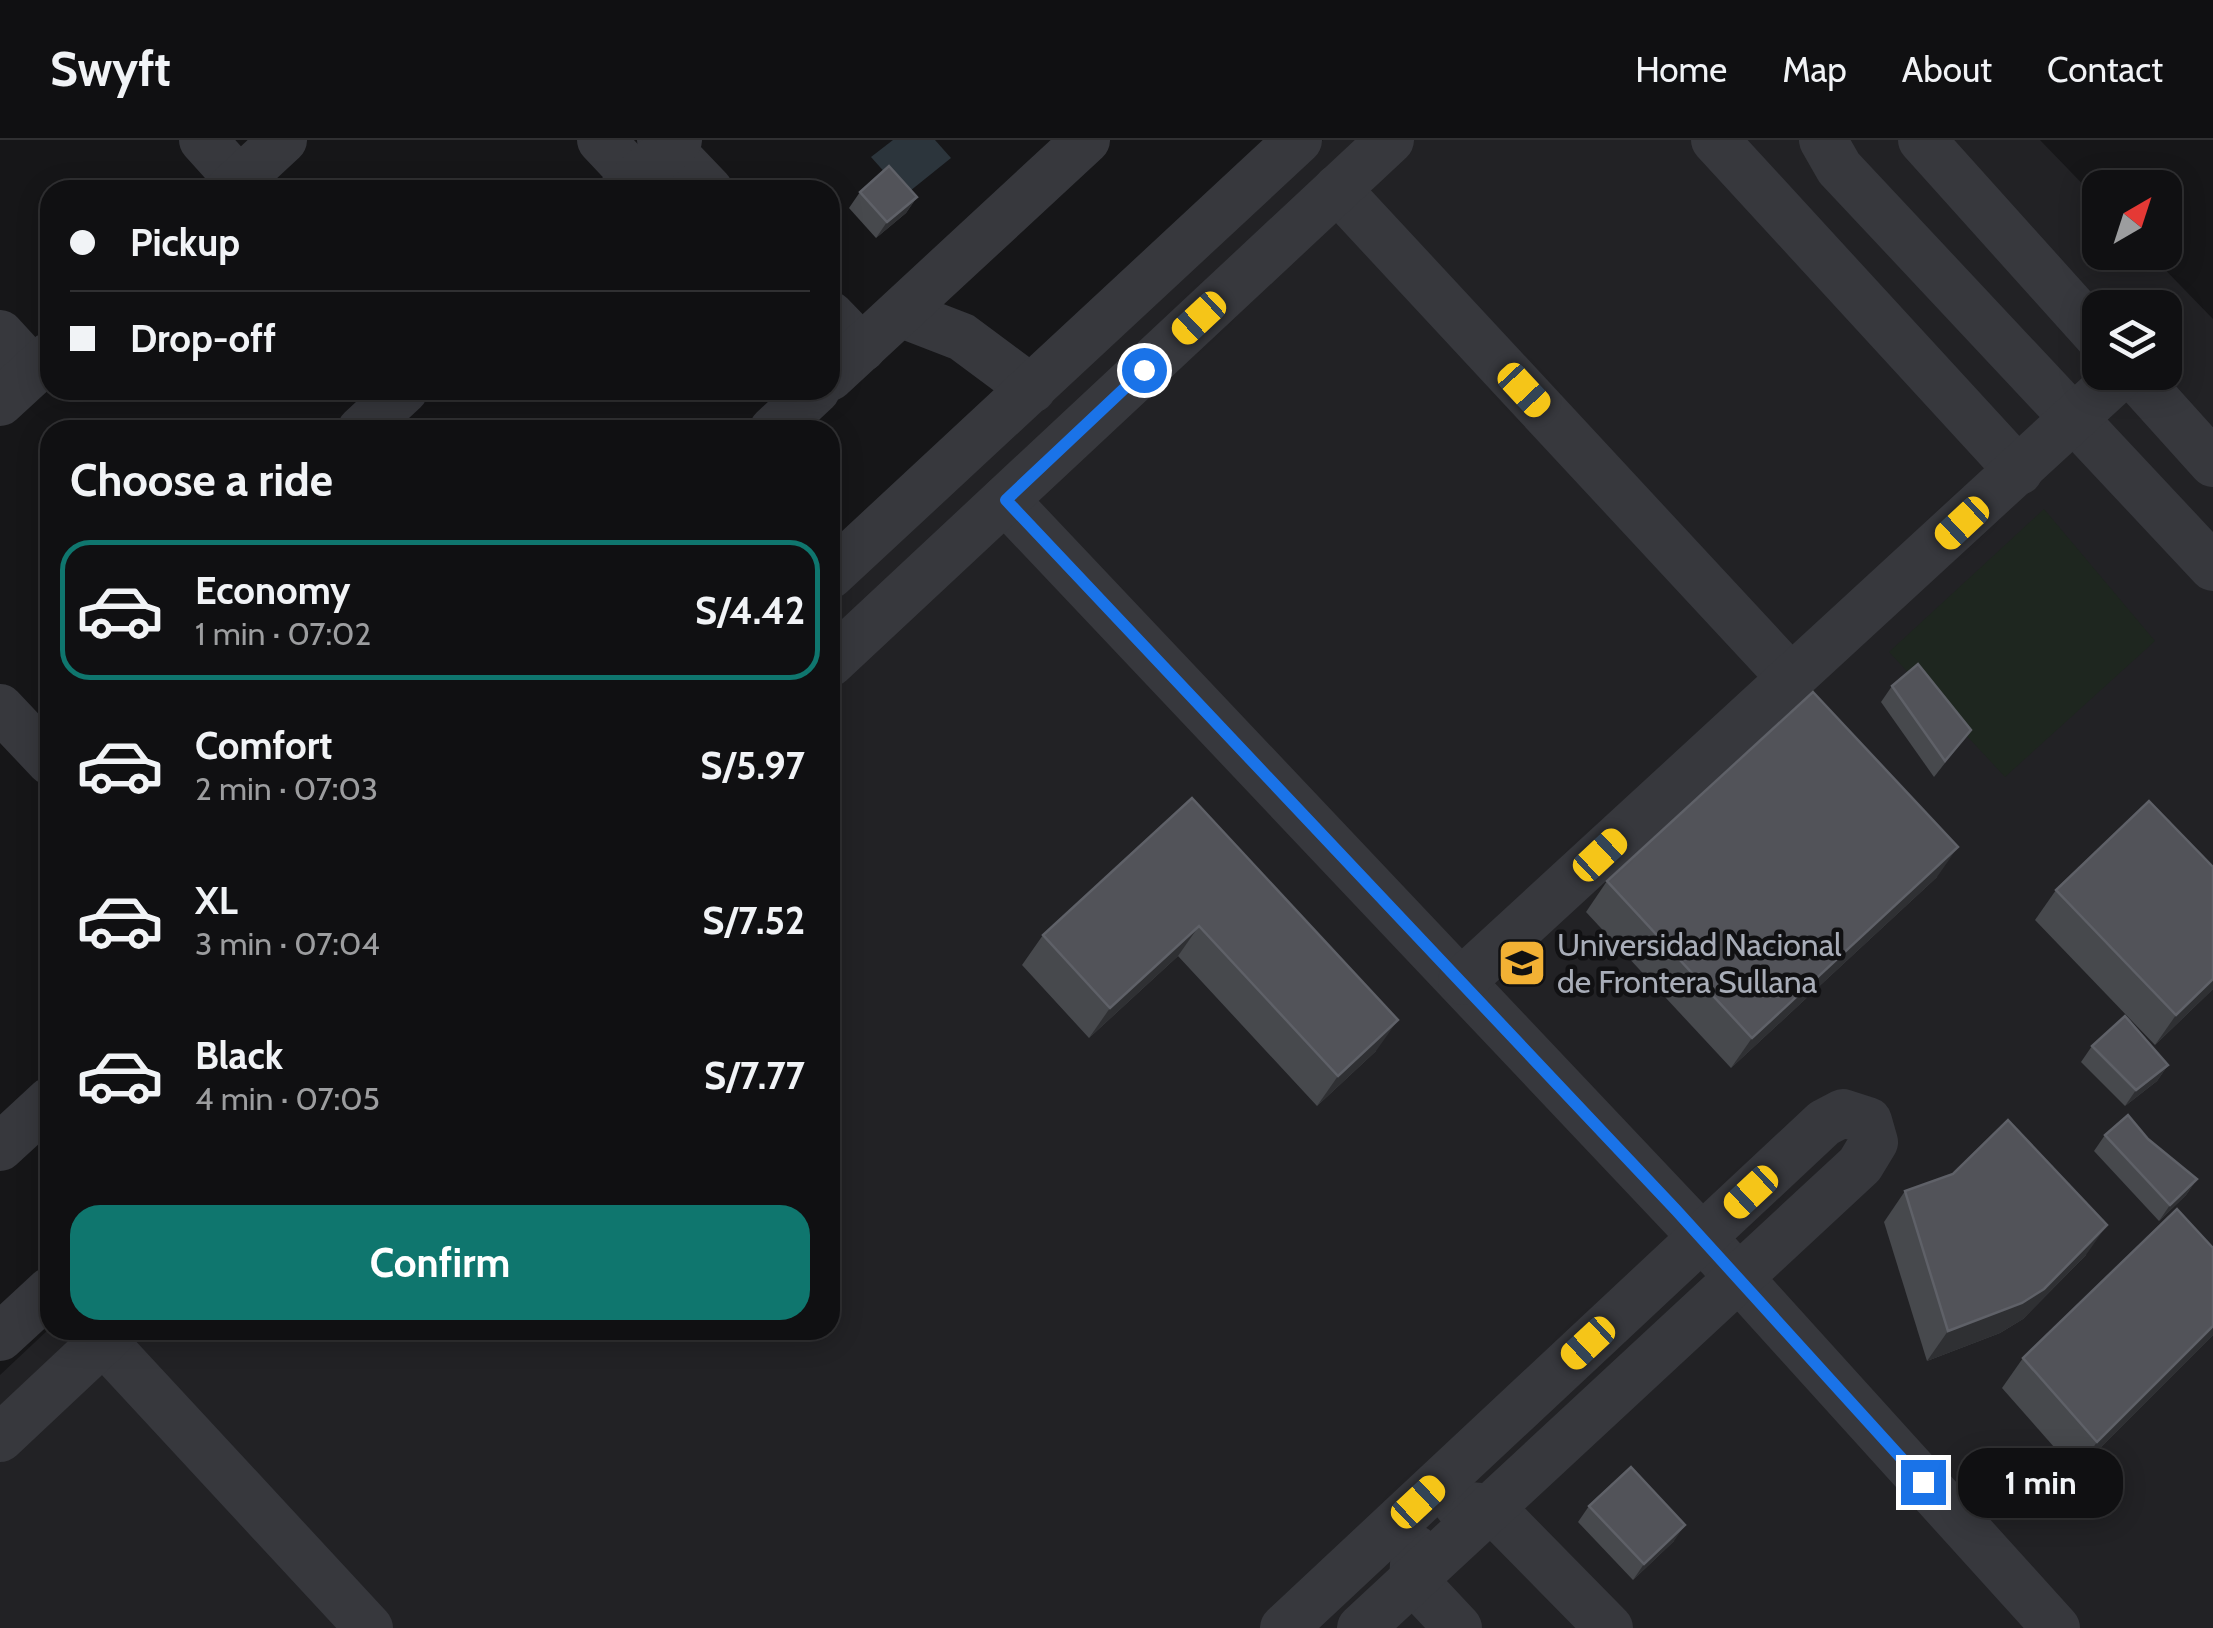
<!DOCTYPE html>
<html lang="en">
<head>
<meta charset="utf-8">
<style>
  body { margin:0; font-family:Cabin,sans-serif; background:#19191b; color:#f1f3f6; height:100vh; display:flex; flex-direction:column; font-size:38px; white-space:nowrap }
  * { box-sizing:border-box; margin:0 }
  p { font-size:32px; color:#9c9d9f }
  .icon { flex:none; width:55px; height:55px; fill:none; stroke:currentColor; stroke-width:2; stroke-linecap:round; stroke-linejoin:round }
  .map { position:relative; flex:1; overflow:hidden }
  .drawer { position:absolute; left:40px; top:280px; width:800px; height:920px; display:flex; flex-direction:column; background:#101012; border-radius:30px; box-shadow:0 5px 25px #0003,0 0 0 2px #303032 }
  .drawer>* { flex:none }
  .hud { position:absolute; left:40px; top:40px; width:800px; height:220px; border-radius:30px; box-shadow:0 5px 25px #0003,0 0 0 2px #303032; display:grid; align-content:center; height:220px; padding:0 30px; background:#101012 }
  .needle { width:65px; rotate:39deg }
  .fabs { position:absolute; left:2082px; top:30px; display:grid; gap:20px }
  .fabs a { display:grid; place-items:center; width:100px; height:100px; border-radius:20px; background:#101012; box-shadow:0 5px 25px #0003,0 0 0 2px #303032; font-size:50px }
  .end { position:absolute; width:45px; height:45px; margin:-22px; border:12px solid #1a73e8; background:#fff; box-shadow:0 0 0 5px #fff }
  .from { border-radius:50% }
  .bubble { position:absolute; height:70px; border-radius:30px; background:#101012; box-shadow:0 5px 25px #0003,0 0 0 2px #303032; font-size:32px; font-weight:700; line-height:70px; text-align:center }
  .car { position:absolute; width:30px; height:60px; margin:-30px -15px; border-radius:12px; box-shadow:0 0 8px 2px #0007; background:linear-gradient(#f5c518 24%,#345 0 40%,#f5c518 0 76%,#345 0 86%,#f5c518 0) }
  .hud b { display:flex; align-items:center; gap:35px; height:95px; font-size:38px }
  .hud b+b { border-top:2px solid #303032 }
  .hud i { width:25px; height:25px; background:#f1f3f6 }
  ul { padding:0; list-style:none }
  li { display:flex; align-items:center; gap:30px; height:140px; margin:0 20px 15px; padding:0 10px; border:5px solid transparent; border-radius:30px }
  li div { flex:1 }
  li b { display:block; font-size:38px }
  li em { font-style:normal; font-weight:700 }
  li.current { border-color:#0f766e }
  li>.icon { width:90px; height:90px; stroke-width:1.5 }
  h2 { padding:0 30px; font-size:45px; line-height:120px }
  .cta { display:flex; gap:20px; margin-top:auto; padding:20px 30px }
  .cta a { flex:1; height:115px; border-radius:30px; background:#0f766e; color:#fff; font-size:40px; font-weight:700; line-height:115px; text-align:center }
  header { display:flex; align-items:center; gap:60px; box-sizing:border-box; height:140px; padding:0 50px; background:#101012; border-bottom:2px solid #303032 }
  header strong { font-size:48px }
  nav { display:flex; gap:55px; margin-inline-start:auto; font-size:35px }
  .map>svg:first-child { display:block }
</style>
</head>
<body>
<header>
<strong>Swyft</strong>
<nav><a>Home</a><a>Map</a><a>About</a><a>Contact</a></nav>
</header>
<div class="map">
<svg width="2213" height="1488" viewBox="0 0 2213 1488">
  <rect width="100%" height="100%" fill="#161618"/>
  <path fill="#222225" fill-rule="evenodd" d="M1323,0H2040L2100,62V112L2149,113L2213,179V1488H0V1235L50,1188L830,1190V459ZM2100,168H2165V232H2100Z"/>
  <path fill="#1e261f" d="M2044,369L2155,501L2005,637L1889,512Z"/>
  <path fill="#2c353c" d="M893,0H935L951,18L905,55L871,17Z"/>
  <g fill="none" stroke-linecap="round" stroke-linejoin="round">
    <g stroke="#37383d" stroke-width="48">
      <path d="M203,0L239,40"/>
      <path d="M601,0L648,50"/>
      <path d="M661,0L709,50"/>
      <path d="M1715,0L2019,331"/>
      <path d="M1823,0L1839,28L2213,427"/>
      <path d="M1922,0L2100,198"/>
      <path d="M1337,49L1792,539"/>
      <path d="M229,50L283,0"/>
      <path d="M623,50L678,0"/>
      <path d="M900,173L962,197L1032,249"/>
      <path d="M830,175L862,208"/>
      <path d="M0,194L34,231"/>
      <path d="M2131,232L2213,323"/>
      <path d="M830,237L1086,0"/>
      <path d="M0,262L50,216"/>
      <path d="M361,290L404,250"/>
      <path d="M773,290L816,250"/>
      <path d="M1005,360L1702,1097L2056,1488"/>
      <path d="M830,435L1298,0"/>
      <path d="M830,523L1390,0"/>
      <path d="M0,568L50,621"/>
      <path d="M1462,841L2124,232"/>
      <path d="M0,1007L50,961"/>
      <path d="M0,1197L50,1151"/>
      <path d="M103,1201L369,1488"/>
      <path d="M0,1298L115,1190"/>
      <path d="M1458,1365L1491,1368L1609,1488"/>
      <path d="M1415,1409L1413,1440L1458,1488"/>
      <path d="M1284,1488L1824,983L1843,973L1868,981L1874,1002L1860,1025L1361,1488"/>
    </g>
  </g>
  <g fill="#47494d">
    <path d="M860,52L917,57L906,73L876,98L849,68Z"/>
    <path d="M1892,546L1971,590L1934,637L1881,562Z"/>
    <path d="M1192,658L1376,911L1317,966L1178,816L1089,898L1022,825L1043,795Z"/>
    <path d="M1937,737L1731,928L1586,772L1607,741Z"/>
    <path d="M2056,750L2213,849L2155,905L2035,780Z"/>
    <path d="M2092,906L2168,925L2157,941L2125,966L2081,922Z"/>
    <path d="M2105,995L2148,999L2197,1039L2186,1055L2159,1081L2094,1011Z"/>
    <path d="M1905,1051L2086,1115L2023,1179L2000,1193L1927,1221L1884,1082Z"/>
    <path d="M2213,1108V1195L2076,1332L2002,1248L2023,1218Z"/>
    <path d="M1589,1366L1674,1401L1633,1440L1578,1382Z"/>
  </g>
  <g fill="#2f3033">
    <path d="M917,57L906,73L876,98L887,82Z"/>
    <path d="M1958,707L1937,737L1731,928L1752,898Z"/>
    <path d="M1199,786L1178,816L1089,898L1110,868Z"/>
    <path d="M2213,839V849L2155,905L2176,875Z"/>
    <path d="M1398,880L1376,911L1317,966L1338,936Z"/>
    <path d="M2168,925L2157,941L2125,966L2136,950Z"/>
    <path d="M2197,1039L2186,1055L2159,1081L2170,1065Z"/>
    <path d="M2107,1085L2086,1115L2023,1179L2000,1193L1927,1221L1948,1191Z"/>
    <path d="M2213,1186V1195L2076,1332L2097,1302Z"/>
    <path d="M1685,1385L1674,1401L1633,1440L1644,1424Z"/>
  </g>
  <g fill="#525359" stroke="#5f6168" stroke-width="2.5">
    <path d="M889,26L917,57L887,82L860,52Z"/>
    <path d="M1918,524L1971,590L1945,621L1892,546Z"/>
    <path d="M1813,552L1958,707L1752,898L1607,741Z"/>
    <path d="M1192,658L1398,880L1338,936L1199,786L1110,868L1043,795Z"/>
    <path d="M2149,661L2213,727V839L2176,875L2056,750Z"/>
    <path d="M2125,876L2168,925L2136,950L2092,906Z"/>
    <path d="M2128,975L2148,999L2197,1039L2170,1065L2105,995Z"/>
    <path d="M2008,980L2107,1085L2044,1149L2022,1163L1948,1191L1905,1051L1953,1034Z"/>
    <path d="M2177,1069L2213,1108V1186L2097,1302L2023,1218Z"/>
    <path d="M1631,1327L1685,1385L1644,1424L1589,1366Z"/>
  </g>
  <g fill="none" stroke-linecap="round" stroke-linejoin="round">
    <path stroke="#1a73e8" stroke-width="12" d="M1144,230L1006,360L1676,1070L1923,1342"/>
  </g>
  <defs>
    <g id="university-square" transform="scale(2.5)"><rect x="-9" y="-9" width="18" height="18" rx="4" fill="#f2b134" stroke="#111113"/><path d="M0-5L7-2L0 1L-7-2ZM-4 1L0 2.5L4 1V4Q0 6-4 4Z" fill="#111"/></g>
  </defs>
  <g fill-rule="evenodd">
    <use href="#university-square" x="1522" y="823"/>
  </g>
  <g text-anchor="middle" stroke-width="9" stroke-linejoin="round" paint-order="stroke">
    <g font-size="32" fill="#a8adb8" stroke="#111113" text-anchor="start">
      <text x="1557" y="816">Universidad Nacional<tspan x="1557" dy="37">de Frontera Sullana</tspan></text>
    </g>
  </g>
</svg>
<div class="fabs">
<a><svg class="needle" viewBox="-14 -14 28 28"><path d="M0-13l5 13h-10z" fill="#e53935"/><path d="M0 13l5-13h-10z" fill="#9c9d9f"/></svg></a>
<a><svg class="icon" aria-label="layers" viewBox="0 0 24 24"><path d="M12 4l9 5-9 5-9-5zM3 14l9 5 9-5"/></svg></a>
</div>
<i class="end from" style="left:1144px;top:230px"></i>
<i class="end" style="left:1923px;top:1342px"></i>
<div class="bubble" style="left:1958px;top:1308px;width:165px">1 min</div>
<i class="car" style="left:1199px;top:178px;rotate:227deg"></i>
<i class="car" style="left:1524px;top:250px;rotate:137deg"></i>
<i class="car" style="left:1962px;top:383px;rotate:227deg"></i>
<i class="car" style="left:1600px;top:715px;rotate:47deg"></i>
<i class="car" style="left:1751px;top:1052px;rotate:227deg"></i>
<i class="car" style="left:1588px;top:1203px;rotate:227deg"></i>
<i class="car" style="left:1418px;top:1362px;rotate:47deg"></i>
<div class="hud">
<b><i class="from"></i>Pickup</b>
<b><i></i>Drop-off</b>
</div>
<section class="drawer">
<h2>Choose a ride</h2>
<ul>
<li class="current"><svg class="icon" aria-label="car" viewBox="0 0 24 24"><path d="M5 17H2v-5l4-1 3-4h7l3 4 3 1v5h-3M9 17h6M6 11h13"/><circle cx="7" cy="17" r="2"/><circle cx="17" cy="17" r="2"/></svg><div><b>Economy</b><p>1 min · 07:02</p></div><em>S/4.42</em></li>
<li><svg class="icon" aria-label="car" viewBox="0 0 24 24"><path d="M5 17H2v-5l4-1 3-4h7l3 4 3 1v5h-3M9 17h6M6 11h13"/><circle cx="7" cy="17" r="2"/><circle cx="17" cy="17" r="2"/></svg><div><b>Comfort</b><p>2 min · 07:03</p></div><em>S/5.97</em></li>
<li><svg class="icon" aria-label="car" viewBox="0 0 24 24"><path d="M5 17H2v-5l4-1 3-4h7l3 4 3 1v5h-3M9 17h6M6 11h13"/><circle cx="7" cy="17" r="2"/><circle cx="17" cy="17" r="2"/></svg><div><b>XL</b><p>3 min · 07:04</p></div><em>S/7.52</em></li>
<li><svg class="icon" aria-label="car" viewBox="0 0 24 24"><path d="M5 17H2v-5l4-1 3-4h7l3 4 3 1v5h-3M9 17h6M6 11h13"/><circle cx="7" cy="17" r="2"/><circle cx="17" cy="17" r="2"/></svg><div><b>Black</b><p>4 min · 07:05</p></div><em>S/7.77</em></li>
</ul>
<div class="cta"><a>Confirm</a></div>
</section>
</div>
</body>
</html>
